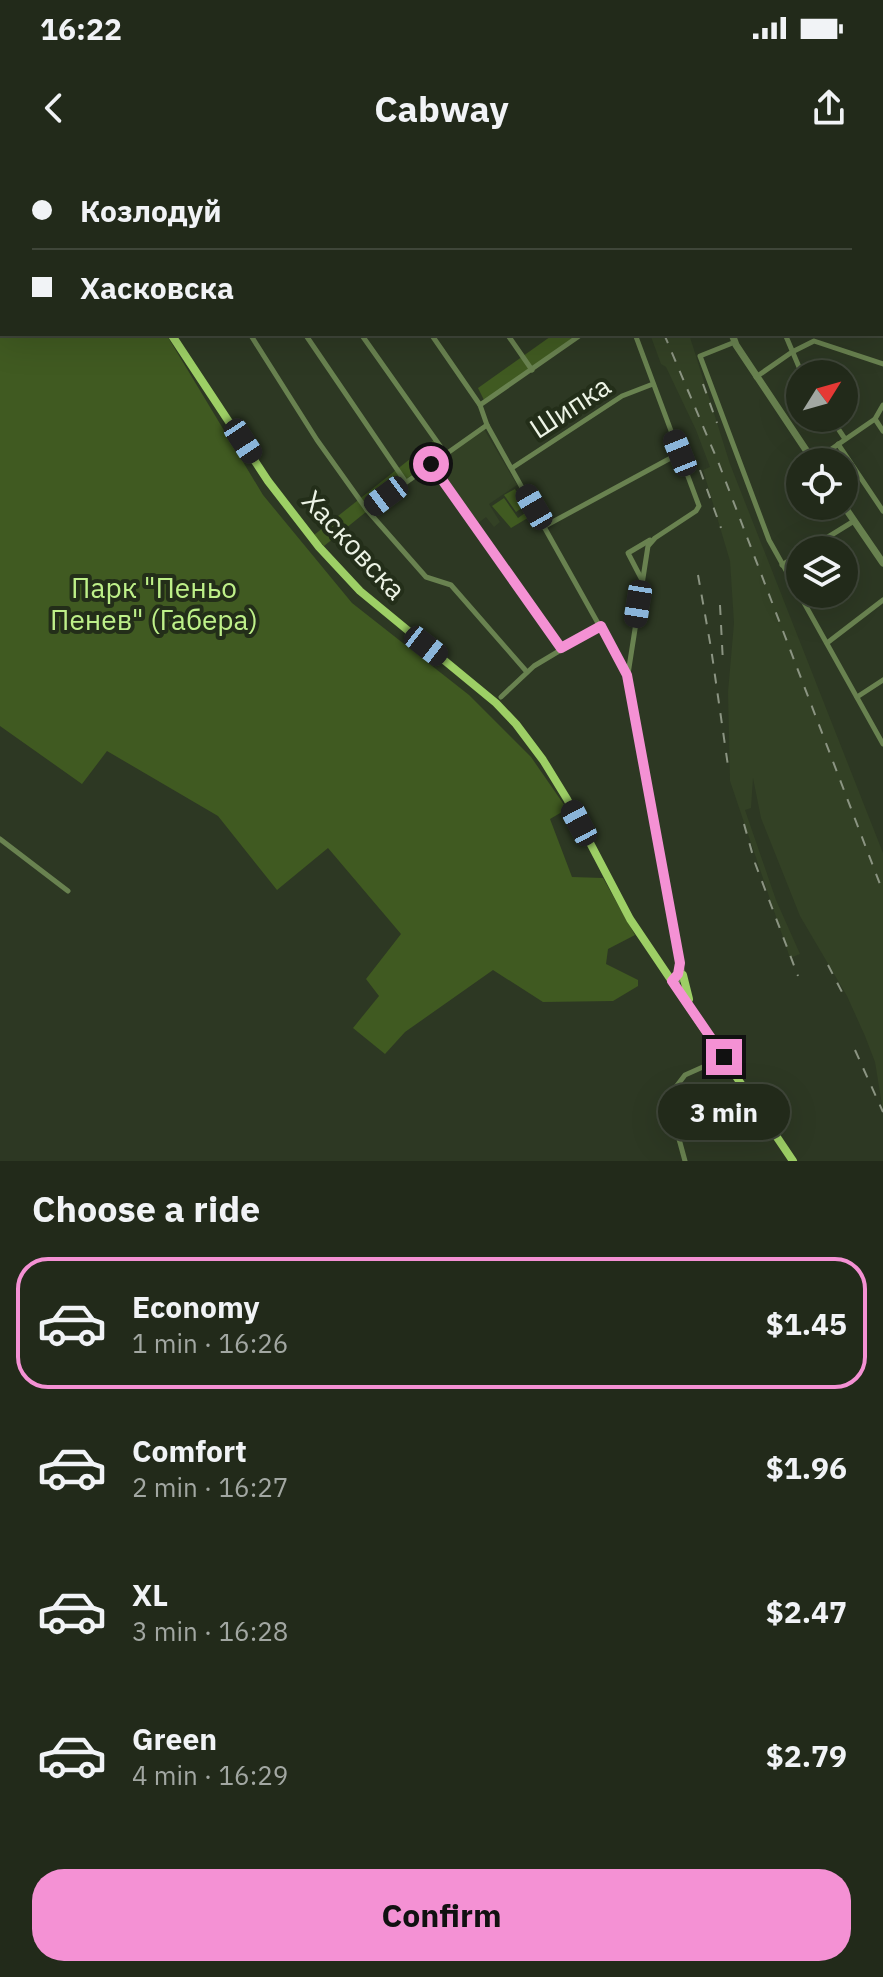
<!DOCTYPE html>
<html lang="en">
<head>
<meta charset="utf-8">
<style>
  body { margin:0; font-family:"IBM Plex Sans",sans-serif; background:#2e3627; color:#f1f3f6; height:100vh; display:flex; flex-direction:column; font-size:30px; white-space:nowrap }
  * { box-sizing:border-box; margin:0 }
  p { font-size:26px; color:#a2a7a2 }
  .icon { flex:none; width:44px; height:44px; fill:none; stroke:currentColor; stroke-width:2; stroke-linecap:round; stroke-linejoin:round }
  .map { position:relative; height:1001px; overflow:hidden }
  .drawer { display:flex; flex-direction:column; background:#222a1a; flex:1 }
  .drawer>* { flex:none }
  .top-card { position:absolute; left:0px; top:0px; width:884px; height:176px; box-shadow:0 8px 32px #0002,0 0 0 2px #3f4639; display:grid; align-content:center; height:176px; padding:0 32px; background:#222a1a }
  .needle { width:52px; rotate:53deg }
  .fabs { position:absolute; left:786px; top:200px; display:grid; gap:16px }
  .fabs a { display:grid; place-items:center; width:72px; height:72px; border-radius:50%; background:#222a1a; box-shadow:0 8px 32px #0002,0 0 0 2px #3f4639; font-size:40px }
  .end { position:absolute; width:36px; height:36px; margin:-18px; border:10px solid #f491d4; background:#111; box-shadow:0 0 0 4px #111 }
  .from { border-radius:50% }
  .bubble { position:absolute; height:56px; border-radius:28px; background:#222a1a; box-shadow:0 8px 32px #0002,0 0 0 2px #3f4639; font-size:26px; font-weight:800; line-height:56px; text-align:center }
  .car { position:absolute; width:24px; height:48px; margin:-24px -12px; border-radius:10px; box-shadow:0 0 6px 2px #0007; background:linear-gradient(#222 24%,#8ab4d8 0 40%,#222 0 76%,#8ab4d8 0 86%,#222 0) }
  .top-card b { display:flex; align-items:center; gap:28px; height:76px; font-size:30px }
  .top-card b+b { border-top:2px solid #3f4639 }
  .top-card i { width:20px; height:20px; background:#f1f3f6 }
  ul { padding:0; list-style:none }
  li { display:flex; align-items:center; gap:24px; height:132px; margin:0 16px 12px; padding:0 16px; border:4px solid transparent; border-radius:32px }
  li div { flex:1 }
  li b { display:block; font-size:30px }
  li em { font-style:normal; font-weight:800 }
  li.on { border-color:#f491d4 }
  li>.icon { width:72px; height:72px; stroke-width:1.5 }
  h2 { padding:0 32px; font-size:36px; line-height:96px }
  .button { display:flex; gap:16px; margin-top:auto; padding:16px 32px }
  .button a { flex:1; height:92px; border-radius:32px; background:#f491d4; color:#111; font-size:32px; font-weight:800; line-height:92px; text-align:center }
  .status { display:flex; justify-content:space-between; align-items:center; height:56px; padding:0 40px; background:#222a1a; direction:ltr }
  .status svg { height:22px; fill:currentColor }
  header { display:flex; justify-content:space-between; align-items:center; height:104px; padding:0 32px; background:#222a1a; font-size:36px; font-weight:800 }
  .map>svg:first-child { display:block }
</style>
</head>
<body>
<div class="status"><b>16:22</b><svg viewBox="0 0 49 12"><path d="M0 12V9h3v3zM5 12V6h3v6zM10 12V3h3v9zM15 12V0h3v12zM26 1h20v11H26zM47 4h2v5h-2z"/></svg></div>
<header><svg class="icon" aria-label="back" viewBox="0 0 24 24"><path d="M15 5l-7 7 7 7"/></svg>Cabway<svg class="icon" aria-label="share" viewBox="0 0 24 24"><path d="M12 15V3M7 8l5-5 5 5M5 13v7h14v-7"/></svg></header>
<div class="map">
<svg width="883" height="1001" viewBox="0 0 883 1001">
  <rect width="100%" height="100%" fill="#2d3823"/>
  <g fill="#334125">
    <path d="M650,174H689L730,304L883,693V951L875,902L865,876L847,836L800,756L761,658L753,618L751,648L745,650L776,740L800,794L790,798L730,621L728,532L734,463L730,401L703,310L710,307L696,270L666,207L661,204Z"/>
    <path d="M484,269L517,325L489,344L500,362L494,367L486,357L477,364L435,304Z"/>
  </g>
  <g fill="#405a21">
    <path d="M0,93H2V174H166L263,335L352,443L469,535L531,597L567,649L550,659L572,717L603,718L635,775L608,789L606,804L638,820V826L613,841L543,842L493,810L405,872L385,894L353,868L379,836L366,819L401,774L328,688L277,730L218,656L107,591L82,624L0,566Z"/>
    <path d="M554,174H584L485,242L478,228Z"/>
    <path d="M434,280L441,291L324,386L314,375Z"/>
    <path d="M515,329L531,356L511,368L492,346L504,338L518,358L525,353L522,348L516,352L504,335Z"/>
  </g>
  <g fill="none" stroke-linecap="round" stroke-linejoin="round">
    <g stroke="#698250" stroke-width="5">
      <path d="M89,0H92"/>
      <path d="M293,0L294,2"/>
      <path d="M384,0L385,2"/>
      <path d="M489,0L490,2"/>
      <path d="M532,0L533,2"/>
      <path d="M570,0V2"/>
      <path d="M707,0L708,2"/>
      <path d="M837,0L838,2"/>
      <path d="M229,2L231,0"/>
      <path d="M882,112L883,114"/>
      <path d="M250,174L317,280L367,350L426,417L451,425L527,512"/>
      <path d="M305,174L405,321"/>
      <path d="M361,174L445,293"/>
      <path d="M431,174L480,245L487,265L627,515L683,815L675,825"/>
      <path d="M507,174L532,210"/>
      <path d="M785,174L802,214"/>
      <path d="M735,182L700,196L769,380L883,584"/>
      <path d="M756,217L792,192L814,181L883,204"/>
      <path d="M480,245L582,174"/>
      <path d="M831,258L845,279"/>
      <path d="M875,259L883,271"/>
      <path d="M838,284L883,351"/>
      <path d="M814,301L875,259L883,245"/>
      <path d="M431,304L561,488"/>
      <path d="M512,308L622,236L653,224"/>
      <path d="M367,350L487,265"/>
      <path d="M545,366L680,293"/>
      <path d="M807,390L854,361"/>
      <path d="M782,405L800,394"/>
      <path d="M641,418L628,393L650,380"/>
      <path d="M827,483L883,440"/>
      <path d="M628,514L648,386L655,378L696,351L699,346L635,174"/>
      <path d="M501,537L534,506L601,466"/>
      <path d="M857,537L883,520"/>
      <path d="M0,679L68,731"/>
      <path d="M685,1001L673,957L672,932L685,915L723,898"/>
    </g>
    <g stroke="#698250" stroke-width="7">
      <path d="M675,0V2"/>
      <path d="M124,2L126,0"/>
      <path d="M732,174L736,185L814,302"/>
      <path d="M844,346L883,403"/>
    </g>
    <g stroke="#9dcf65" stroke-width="8">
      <path d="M0,54L2,53"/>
      <path d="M0,66L2,67"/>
      <path d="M171,174L268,321L319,387L360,431L496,543L516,564L543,600L567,639L630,759L793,1001"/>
      <path d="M683,815L689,839"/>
    </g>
    <g stroke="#8b9482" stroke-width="2" stroke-dasharray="10 10" stroke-linecap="butt">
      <path d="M608,0L609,2"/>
      <path d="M664,174L719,304L883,732"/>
      <path d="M703,224L717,263"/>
      <path d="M700,310L721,368"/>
      <path d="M698,415L711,488L728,606"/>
      <path d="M720,445L723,503"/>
      <path d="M744,664L755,703L798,816"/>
      <path d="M828,805L843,834"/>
      <path d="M855,890L883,952"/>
    </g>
  </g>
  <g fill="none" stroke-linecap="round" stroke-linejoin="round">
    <path stroke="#f491d4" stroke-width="10" d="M431,304L561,488L601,466L627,515L680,803L678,814L672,821L724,897"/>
  </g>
  <g text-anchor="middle" stroke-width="8" stroke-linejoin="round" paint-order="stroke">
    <g font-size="28" fill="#ecf3e5" stroke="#232e19">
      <text transform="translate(570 247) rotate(-33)" y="10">Шипка</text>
      <text transform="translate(354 385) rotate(47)" y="10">Хасковска</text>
    </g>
    <g font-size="28" fill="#bef089" stroke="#232e19">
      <text x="154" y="438">Парк "Пеньо<tspan x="154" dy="32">Пенев" (Габера)</tspan></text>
    </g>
  </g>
</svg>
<div class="fabs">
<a><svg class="needle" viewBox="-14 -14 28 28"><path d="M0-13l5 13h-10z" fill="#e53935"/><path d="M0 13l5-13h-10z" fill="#a2a7a2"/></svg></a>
<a><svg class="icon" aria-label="locate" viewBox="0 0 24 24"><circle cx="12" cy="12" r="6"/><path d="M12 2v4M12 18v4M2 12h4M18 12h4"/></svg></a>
<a><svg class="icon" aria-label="layers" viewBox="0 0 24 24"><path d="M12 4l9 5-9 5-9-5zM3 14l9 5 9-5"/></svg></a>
</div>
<i class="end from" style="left:431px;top:304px"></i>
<i class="end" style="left:724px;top:897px"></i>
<div class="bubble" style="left:658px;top:924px;width:132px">3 min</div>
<i class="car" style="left:243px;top:281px;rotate:147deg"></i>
<i class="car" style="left:680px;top:293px;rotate:338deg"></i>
<i class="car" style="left:386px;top:336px;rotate:233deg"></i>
<i class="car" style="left:534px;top:347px;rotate:330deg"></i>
<i class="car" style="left:638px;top:444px;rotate:189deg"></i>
<i class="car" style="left:426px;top:486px;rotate:128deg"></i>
<i class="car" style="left:579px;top:663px;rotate:332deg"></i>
<div class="top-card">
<b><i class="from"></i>Козлодуй</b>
<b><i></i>Хасковска</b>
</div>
</div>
<section class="drawer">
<h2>Choose a ride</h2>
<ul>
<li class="on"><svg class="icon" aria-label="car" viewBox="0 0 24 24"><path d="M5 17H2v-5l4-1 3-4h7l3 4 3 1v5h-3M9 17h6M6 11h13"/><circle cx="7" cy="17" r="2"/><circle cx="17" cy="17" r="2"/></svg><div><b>Economy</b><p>1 min · 16:26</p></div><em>$1.45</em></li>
<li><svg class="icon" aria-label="car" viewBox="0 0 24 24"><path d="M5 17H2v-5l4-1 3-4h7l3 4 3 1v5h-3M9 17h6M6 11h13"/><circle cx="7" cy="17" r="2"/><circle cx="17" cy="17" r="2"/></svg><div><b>Comfort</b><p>2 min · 16:27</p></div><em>$1.96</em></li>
<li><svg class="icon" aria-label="car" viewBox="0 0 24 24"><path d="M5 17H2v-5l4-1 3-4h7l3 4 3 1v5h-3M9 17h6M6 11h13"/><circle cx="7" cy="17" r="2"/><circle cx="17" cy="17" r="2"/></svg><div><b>XL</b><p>3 min · 16:28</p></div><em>$2.47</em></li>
<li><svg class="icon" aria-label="car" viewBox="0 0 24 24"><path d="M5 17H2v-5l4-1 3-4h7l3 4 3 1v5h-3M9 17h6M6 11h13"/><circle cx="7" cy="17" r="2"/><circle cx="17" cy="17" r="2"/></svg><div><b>Green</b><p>4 min · 16:29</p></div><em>$2.79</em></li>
</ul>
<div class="button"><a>Confirm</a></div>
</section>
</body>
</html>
